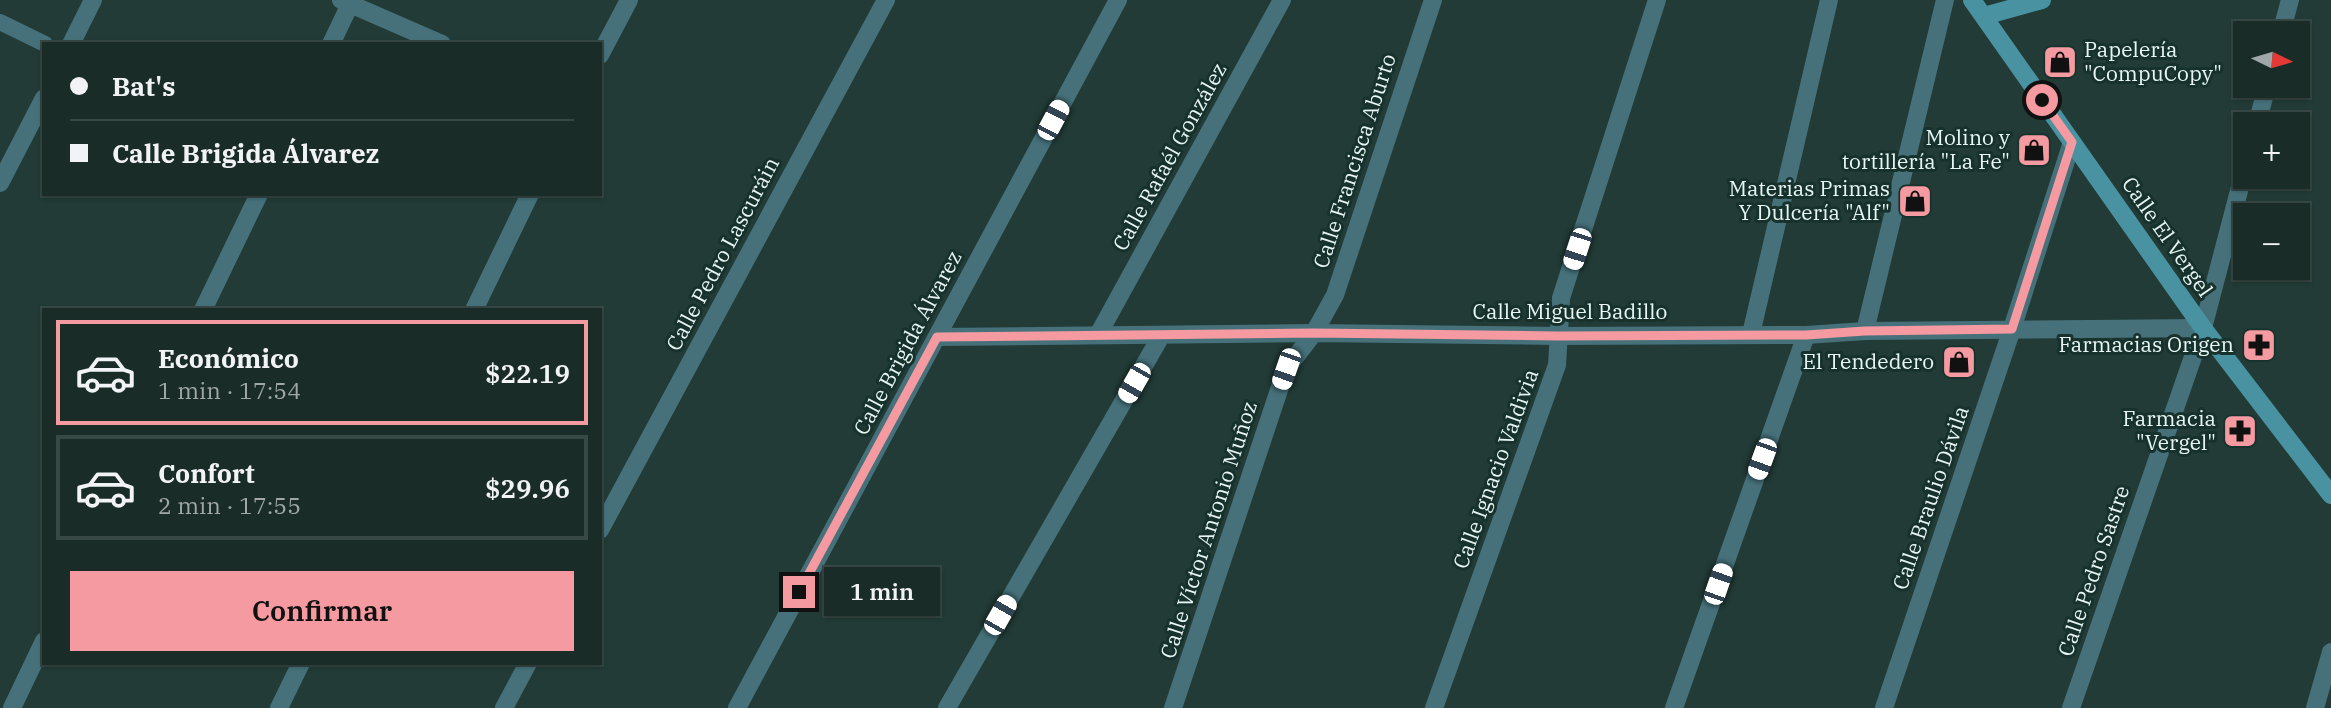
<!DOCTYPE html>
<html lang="es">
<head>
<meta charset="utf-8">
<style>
  body { margin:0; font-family:"IBM Plex Serif",serif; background:#233430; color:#f1f3f6; height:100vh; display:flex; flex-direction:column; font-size:26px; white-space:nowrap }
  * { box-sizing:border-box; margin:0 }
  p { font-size:23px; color:#9fa7a8 }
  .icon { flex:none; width:38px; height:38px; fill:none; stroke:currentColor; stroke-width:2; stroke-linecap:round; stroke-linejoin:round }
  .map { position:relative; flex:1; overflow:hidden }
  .side { position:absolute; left:42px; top:308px; width:560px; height:357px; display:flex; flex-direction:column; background:#1a2c28; border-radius:0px; box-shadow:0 2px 5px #0004,0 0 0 2px #384845 }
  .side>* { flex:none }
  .hud { position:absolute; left:42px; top:42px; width:560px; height:154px; border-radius:0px; box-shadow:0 2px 5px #0004,0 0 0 2px #384845; display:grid; align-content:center; height:154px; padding:0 28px; background:#1a2c28 }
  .needle { width:46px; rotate:95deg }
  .fabs { position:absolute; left:2233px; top:21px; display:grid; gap:14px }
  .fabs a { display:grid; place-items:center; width:77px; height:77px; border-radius:0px; background:#1a2c28; box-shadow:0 2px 5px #0004,0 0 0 2px #384845; font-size:35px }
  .end { position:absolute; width:32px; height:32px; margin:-16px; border:9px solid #f49aa0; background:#111; box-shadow:0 0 0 4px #111 }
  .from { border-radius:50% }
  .bubble { position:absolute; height:49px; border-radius:0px; background:#1a2c28; box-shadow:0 2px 5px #0004,0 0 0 2px #384845; font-size:23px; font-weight:600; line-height:49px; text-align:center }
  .car { position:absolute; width:21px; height:42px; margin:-21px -10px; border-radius:9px; box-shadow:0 0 5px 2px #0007; background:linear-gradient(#fff 24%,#345 0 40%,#fff 0 76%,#345 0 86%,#fff 0) }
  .hud b { display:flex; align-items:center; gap:24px; height:66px; font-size:26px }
  .hud b+b { border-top:2px solid #384845 }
  .hud i { width:18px; height:18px; background:#f1f3f6 }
  ul { padding:12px 0 0; list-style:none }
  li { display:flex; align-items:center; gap:21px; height:105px; margin:0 14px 10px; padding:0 14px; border:4px solid #384845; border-radius:0px }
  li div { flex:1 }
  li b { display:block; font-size:26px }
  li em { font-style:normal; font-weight:600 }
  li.selected { border-color:#f49aa0 }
  li>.icon { width:63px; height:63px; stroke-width:1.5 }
  .button { display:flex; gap:14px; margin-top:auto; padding:14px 28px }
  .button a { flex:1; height:80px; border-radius:0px; background:#f49aa0; color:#111; font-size:28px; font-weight:600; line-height:80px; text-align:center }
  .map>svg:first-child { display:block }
</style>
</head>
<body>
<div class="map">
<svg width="2331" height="708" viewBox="0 0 2331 708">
  <rect width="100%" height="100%" fill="#223b36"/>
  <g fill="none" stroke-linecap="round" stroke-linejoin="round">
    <path stroke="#46717b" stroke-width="16" d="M0,22L45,44"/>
    <g stroke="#46717b" stroke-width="18">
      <path d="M341,0L442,44"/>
      <path d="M2281,33L2290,0"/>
      <path d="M71,44L93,0"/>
      <path d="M331,44L352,0"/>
      <path d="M600,55L629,0"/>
      <path d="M2257,124L2267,86"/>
      <path d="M0,183L44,98"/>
      <path d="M203,310L259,194"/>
      <path d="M474,310L530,194"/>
      <path d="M1865,331L1945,0"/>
      <path d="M1751,334L1829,0"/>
      <path d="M1098,335L1282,0"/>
      <path d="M937,337L1314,333L1557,336L1806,335L1865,331L2203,328"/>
      <path d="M600,530L886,0"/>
      <path d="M12,708L44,641"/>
      <path d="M279,708L301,663"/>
      <path d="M504,708L528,663"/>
      <path d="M737,708L1118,0"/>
      <path d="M947,708L1161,336"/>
      <path d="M1173,708L1286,369L1314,333L1335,295L1433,0"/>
      <path d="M1434,708L1557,365L1561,298L1657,0"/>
      <path d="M1674,708L1806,335"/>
      <path d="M1884,708L2012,329L2072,142"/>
      <path d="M2071,708L2203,328L2245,168"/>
      <path d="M2315,708L2331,652"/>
    </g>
    <g stroke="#4992a1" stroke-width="18">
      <path d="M1972,0L2203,328L2331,495"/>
      <path d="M1984,16L2042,0"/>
    </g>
  </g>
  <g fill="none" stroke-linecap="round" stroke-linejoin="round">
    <path stroke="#f49aa0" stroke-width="9" d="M799,592L937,337L1314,333L1558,336L1806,335L1865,331L2012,329L2072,142L2042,100"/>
  </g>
  <defs>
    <g id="shop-square" transform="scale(1.75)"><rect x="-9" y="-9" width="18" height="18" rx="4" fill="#f49aa0" stroke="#17312c"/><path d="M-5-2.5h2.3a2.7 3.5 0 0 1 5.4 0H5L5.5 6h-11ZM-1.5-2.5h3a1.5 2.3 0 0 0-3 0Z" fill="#111"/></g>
    <g id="pharmacy-square" transform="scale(1.75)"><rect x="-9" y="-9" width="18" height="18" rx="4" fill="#f49aa0" stroke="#17312c"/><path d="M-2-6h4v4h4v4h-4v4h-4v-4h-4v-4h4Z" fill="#111"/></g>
  </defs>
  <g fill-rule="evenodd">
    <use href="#shop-square" x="2060" y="62"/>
    <use href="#shop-square" x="2034" y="150"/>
    <use href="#shop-square" x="1915" y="201"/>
    <use href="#pharmacy-square" x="2259" y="345"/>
    <use href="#shop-square" x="1959" y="362"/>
    <use href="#pharmacy-square" x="2240" y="431"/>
  </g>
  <g text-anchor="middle" stroke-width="6" stroke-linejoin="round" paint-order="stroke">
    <g font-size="21" fill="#e7f6f3" stroke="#17312c" text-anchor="end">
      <text x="2084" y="57" text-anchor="start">Papelería<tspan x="2084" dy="24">"CompuCopy"</tspan></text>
      <text x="2010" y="145">Molino y<tspan x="2010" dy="24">tortillería "La Fe"</tspan></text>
      <text x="1890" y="196">Materias Primas<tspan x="1890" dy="24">Y Dulcería "Alf"</tspan></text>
      <text x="2234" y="352">Farmacias Origen</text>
      <text x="1934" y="369">El Tendedero</text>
      <text x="2216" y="426">Farmacia<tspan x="2216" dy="24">"Vergel"</tspan></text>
    </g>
    <g font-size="21" fill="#e7f6f3" stroke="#17312c">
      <text transform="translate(1170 157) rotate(-61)" y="7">Calle Rafaél González</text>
      <text transform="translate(1355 161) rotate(-72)" y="7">Calle Francisca Aburto</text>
      <text transform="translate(2167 237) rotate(55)" y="7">Calle El Vergel</text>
      <text transform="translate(723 254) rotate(-62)" y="7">Calle Pedro Lascuráin</text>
      <text x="1570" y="319">Calle Miguel Badillo</text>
      <text transform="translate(908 343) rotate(-62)" y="7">Calle Brigida Álvarez</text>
      <text transform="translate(1496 469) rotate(-70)" y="7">Calle Ignacio Valdivia</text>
      <text transform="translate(1931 498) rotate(-71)" y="7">Calle Braulio Dávila</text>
      <text transform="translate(1209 530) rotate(-72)" y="7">Calle Víctor Antonio Muñoz</text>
      <text transform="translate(2094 571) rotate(-71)" y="7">Calle Pedro Sastre</text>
    </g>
  </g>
</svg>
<div class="fabs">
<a><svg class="needle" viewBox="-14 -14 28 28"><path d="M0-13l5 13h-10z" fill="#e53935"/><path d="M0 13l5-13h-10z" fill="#9fa7a8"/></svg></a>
<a>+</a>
<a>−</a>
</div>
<i class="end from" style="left:2042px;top:100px"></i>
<i class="end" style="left:799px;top:592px"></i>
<div class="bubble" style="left:824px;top:567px;width:116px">1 min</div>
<i class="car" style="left:1053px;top:120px;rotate:28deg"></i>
<i class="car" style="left:1577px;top:249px;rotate:198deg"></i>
<i class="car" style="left:1286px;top:369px;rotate:199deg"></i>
<i class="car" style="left:1134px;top:383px;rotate:210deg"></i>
<i class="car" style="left:1762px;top:459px;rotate:200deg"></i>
<i class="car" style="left:1718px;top:584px;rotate:19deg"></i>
<i class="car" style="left:1000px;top:615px;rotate:30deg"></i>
<div class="hud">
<b><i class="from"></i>Bat's</b>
<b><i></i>Calle Brigida Álvarez</b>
</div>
<section class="side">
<ul>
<li class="selected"><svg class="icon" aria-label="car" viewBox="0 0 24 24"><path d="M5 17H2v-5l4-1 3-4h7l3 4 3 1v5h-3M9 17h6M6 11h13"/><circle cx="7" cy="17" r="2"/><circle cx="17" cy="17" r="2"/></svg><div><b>Económico</b><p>1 min · 17:54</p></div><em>$22.19</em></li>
<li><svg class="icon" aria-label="car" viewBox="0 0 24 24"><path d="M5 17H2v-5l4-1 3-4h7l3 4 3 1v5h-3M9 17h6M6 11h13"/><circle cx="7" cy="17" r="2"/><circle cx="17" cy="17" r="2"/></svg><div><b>Confort</b><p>2 min · 17:55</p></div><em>$29.96</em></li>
</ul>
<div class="button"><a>Confirmar</a></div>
</section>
</div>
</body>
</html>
